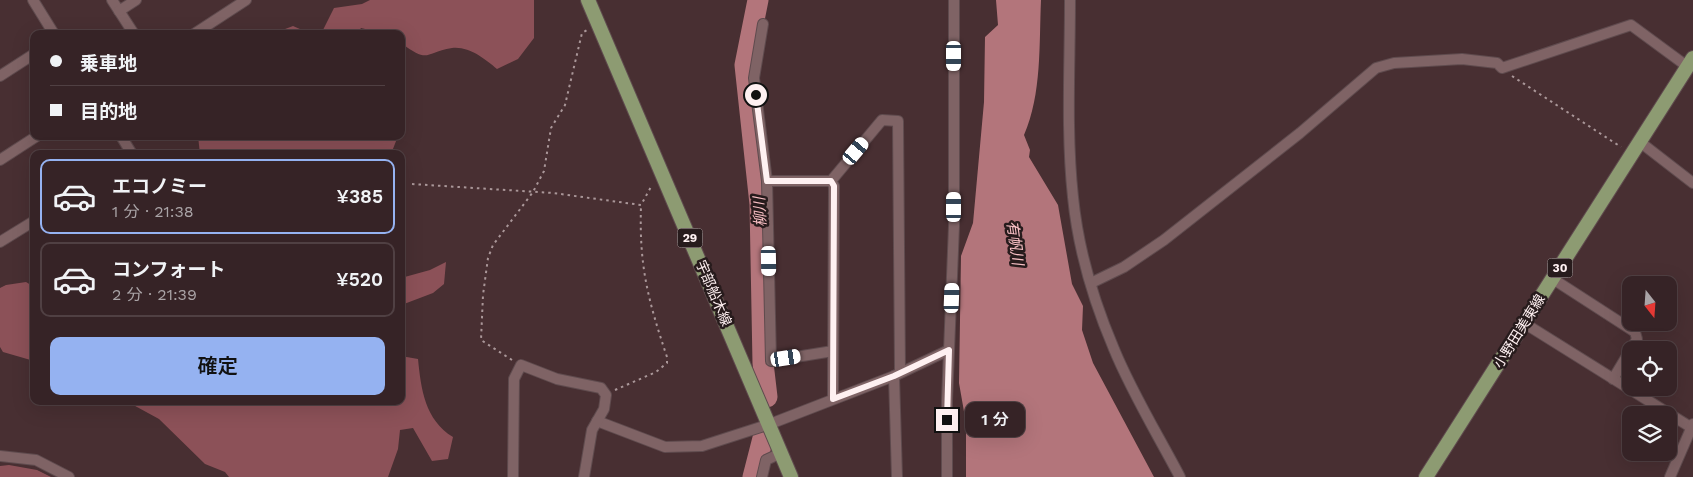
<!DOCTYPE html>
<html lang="ja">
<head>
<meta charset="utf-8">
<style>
  body { margin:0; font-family:"Work Sans","Noto Sans JP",sans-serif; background:#3d2b2e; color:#f1f3f6; height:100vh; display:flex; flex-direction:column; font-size:19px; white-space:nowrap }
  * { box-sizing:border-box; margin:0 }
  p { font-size:16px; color:#aaa4a7 }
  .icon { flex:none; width:28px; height:28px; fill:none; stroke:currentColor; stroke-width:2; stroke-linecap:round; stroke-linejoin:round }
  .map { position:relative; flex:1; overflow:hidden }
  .sheet { position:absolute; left:30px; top:150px; width:375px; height:255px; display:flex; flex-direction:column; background:#362326; border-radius:10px; box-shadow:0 5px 20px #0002,0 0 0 1px #504043 }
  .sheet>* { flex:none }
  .guide { position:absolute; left:30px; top:30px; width:375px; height:110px; border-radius:10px; box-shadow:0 5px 20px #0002,0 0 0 1px #504043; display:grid; align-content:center; height:110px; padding:0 20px; background:#362326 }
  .needle { width:32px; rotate:163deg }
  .buttons { position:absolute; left:1622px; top:276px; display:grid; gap:10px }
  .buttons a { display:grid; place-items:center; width:55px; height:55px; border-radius:10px; background:#362326; box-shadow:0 5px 20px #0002,0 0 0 1px #504043; font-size:25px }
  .end { position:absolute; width:22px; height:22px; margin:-11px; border:6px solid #fef0f1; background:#111; box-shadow:0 0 0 2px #111 }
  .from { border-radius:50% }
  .bubble { position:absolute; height:35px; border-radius:10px; background:#362326; box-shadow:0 5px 20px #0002,0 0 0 1px #504043; font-size:16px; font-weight:600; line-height:35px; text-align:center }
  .car { position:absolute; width:15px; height:30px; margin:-15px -8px; border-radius:6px; box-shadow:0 0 4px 1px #0007; background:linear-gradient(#fff 24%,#345 0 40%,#fff 0 76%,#345 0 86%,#fff 0) }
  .guide b { display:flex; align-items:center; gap:18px; height:48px; font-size:19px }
  .guide b+b { border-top:1px solid #504043 }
  .guide i { width:12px; height:12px; background:#f1f3f6 }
  ul { padding:9px 0 0; list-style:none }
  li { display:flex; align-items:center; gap:15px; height:75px; margin:0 10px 8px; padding:0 10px; border:2px solid #504043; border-radius:10px }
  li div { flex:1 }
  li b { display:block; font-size:19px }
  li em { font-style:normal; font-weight:600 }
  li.active { border-color:#95b2f1 }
  li>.icon { width:45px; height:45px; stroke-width:1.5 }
  .button { display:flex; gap:10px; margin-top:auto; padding:10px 20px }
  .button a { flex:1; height:58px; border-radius:10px; background:#95b2f1; color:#111; font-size:20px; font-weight:600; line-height:58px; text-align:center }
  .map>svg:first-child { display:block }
</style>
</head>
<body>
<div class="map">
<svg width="1693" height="477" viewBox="0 0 1693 477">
  <rect width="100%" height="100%" fill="#482f32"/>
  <g fill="#8c5158">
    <path d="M370,0H534V38L518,59L497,69C485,59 469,46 452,48C423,53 430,64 401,43V34H386L361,28L357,34H272L293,26L309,33L323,30L334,8L362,4Z"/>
    <path d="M198,136H398L391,154H200Z"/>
    <path d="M446,262L444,284L433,293L404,304L401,308V278L430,270Z"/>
    <path d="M26,282L34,287V361L3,352L0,347V288L6,285Z"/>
    <path d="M401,356L418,359C421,389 425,420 453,437L448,459L432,461L413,428L400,430L398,449L388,477H229L225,472L205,464L159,419L126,401H401Z"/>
    <path d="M9,465L37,470L51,477H0V466Z"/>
  </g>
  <path fill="#b3757b" d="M996,0H1041C1039,44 1042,94 1024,135L1030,150L1029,157L1058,205L1072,284L1083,306L1082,330L1093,363L1154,477H966V423L959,383L961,256L973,223L984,102L985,37L998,25Z"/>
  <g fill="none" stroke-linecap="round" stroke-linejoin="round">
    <g stroke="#b3757b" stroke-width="21">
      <path d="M758,0L745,65L760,204L763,363L767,397"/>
      <path d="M753,477L763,438"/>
    </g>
    <g stroke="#5f4b4e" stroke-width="12">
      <g id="minor">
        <path d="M33,0L54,34"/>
        <path d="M112,0L134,34"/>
        <path d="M1070,0C1070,65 1066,132 1073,197C1078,248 1094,302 1114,349C1132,393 1158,435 1180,477"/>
        <path d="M119,11L136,0"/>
        <path d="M763,24L754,78L767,181L771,361L833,351"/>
        <path d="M194,34L246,0"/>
        <path d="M0,76L34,54"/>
        <path d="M121,136L132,154"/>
        <path d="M1640,142L1693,183"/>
        <path d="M0,160L37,136"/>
        <path d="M767,181H831L834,186L833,399"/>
        <path d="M831,181L882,120L898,121L900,372"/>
        <path d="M0,242L34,221"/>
        <path d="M1553,279L1635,332L1637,339L1613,379"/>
        <path d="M1091,283L1124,267L1164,240L1300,133L1376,68L1394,63L1462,59L1497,63L1502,68L1631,25L1688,67"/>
        <path d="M1524,323L1692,428"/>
        <path d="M894,376L897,477"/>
        <path d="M597,421L665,447L702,446L770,424L894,376L949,350"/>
        <path d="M0,456L36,460L69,477"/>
        <path d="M513,477L514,379L521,365L557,379L601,388L606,395L604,409L592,430L584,477"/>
        <path d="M762,477L766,460L781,453"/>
        <path d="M947,477V401L954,226V0"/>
        <path d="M1670,477L1693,424"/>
      </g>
    </g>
    <g stroke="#5f4b4e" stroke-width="16">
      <g id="primary">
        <path d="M588,0L791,477"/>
        <path d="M1426,477L1693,58"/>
      </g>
    </g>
    <g stroke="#aa9799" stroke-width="2" stroke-dasharray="2.5 4" stroke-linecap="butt">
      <path d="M1512,76L1621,147"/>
      <path d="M412,184L553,193L641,205L652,185"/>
      <path d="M512,360L481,340L483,295L488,258L493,245L533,192L544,171L551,128L565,105L582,33L587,30"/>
      <path d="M615,390L656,372L667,363V357C648,300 639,266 641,206"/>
    </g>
    <use href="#minor" stroke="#7f6365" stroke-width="10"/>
    <use href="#primary" stroke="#8d9b72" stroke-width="14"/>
  </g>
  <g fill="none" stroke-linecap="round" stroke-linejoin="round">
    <path stroke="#fef0f1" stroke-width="6" d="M756,95L767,181H831L834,186L833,399L894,376L949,350L947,420"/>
  </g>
  <g text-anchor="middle" stroke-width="5" stroke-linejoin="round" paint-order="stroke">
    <g fill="#271b1c" stroke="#beb0b1" stroke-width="1">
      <rect x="677.5" y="228.5" width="25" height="19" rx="4"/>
      <rect x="1547.5" y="258.5" width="25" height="19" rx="4"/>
    </g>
    <g font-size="12" font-weight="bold" fill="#fef0f1">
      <text x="690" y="242">29</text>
      <text x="1560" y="272">30</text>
    </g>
    <g font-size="14" fill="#fef0f1" stroke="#271b1c">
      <text transform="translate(714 293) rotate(67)" y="5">宇部船木線</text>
      <text transform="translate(1519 331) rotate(-58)" y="5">小野田美東線</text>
    </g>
    <g font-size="15" font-style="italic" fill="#fac1c6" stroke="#271b1c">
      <text transform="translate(760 212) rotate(-93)" y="5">柳川</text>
      <text transform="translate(1015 243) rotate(82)" y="5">有帆川</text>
    </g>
  </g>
</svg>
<div class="buttons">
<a><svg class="needle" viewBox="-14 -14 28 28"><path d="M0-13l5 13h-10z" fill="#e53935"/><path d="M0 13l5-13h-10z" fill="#aaa4a7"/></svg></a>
<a><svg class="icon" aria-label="locate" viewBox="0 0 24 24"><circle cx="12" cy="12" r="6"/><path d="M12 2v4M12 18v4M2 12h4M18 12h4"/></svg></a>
<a><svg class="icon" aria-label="layers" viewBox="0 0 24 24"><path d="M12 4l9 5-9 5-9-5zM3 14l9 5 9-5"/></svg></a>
</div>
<i class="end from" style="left:756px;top:95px"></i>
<i class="end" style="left:947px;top:420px"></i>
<div class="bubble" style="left:965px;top:402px;width:60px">1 分</div>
<i class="car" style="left:954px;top:56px;rotate:180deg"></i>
<i class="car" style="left:856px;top:151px;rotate:40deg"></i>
<i class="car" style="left:954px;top:207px;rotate:0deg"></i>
<i class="car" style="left:769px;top:261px;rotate:179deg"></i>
<i class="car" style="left:952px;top:298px;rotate:2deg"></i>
<i class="car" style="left:786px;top:358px;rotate:81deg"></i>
<div class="guide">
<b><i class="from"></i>乗車地</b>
<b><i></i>目的地</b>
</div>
<section class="sheet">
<ul>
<li class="active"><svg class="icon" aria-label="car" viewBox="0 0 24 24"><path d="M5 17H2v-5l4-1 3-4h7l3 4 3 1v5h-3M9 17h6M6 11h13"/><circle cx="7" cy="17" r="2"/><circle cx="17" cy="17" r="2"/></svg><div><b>エコノミー</b><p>1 分 · 21:38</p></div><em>¥385</em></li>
<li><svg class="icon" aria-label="car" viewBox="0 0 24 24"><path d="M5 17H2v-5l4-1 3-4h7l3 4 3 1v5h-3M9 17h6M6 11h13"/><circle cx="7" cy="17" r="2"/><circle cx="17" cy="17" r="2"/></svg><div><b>コンフォート</b><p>2 分 · 21:39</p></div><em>¥520</em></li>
</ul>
<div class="button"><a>確定</a></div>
</section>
</div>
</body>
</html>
